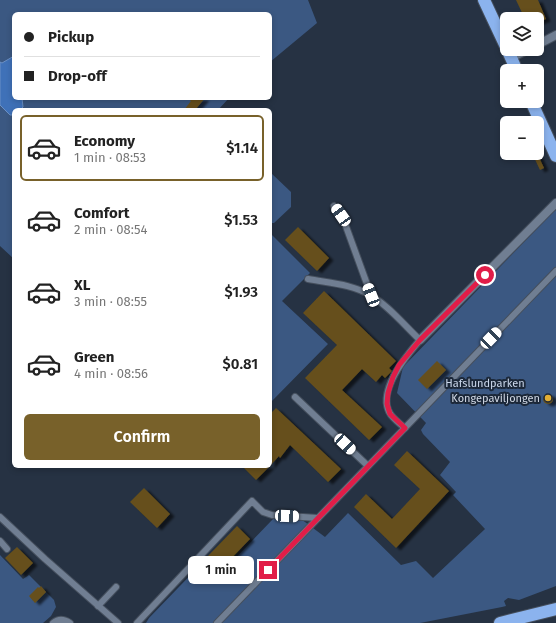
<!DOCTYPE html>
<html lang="en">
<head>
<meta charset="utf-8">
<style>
  body { margin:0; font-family:"Fira Sans",sans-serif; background:#f2f2f2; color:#222; height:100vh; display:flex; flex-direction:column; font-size:15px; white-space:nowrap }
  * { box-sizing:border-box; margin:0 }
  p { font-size:13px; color:#767676 }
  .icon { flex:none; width:22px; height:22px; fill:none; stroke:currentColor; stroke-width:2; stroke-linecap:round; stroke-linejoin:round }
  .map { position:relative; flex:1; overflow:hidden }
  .details { position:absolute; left:12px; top:108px; width:260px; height:360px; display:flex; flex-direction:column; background:#fff; border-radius:6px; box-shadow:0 2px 6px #0003 }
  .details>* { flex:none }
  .guide { position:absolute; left:12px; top:12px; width:260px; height:88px; border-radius:6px; box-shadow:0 2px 6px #0003; display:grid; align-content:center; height:88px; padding:0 12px; background:#fff }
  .controls { position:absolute; left:500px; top:12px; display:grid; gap:8px }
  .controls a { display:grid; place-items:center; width:44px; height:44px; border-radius:6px; background:#fff; box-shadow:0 2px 6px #0003; font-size:20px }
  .end { position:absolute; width:18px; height:18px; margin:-9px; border:5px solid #e11d48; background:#fff; box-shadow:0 0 0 2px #fff }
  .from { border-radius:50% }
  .bubble { position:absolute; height:28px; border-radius:6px; background:#fff; box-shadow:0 2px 6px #0003; font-size:13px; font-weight:600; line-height:28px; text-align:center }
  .car { position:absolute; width:12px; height:24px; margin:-12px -6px; border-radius:5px; box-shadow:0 0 3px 1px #0007; background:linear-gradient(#fff 24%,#345 0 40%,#fff 0 76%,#345 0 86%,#fff 0) }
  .guide b { display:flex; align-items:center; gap:14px; height:38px; font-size:15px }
  .guide b+b { border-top:1px solid #e0e0e0 }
  .guide i { width:10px; height:10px; background:#222 }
  ul { padding:7px 0 0; list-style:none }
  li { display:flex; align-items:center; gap:12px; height:66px; margin:0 8px 6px; padding:0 4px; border:2px solid transparent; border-radius:6px }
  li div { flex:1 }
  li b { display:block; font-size:15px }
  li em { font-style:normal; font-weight:600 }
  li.on { border-color:#78612a }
  li>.icon { width:36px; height:36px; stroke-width:1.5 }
  .button { display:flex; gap:8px; margin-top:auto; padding:8px 12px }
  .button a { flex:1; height:46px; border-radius:6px; background:#78612a; color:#fff; font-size:16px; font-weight:600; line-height:46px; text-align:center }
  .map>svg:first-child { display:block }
</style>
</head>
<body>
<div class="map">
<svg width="556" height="623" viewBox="0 0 556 623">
  <defs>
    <filter id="shadow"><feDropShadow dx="4.5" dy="2.5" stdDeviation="1" flood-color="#0009"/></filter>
  </defs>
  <rect width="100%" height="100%" fill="#263243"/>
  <g fill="#3b5882">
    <path d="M0,0H308L317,23L270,62V14H14V98H229L218,110H14V259L0,246Z"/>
    <path d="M270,172L291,192V207L274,223H270Z"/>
    <path d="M556,210V586L519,600L508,598L504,601L506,606L502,607L420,623H146L149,618L206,559L221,573L273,519H301L325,537L348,513L401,565L416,561L433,578L485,529L453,495L456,492L440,475L450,462L423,434L421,430L426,423L397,393L403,367L553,212Z"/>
    <path d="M270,233L310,273L282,301L328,344L270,403Z"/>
    <path d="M0,555L23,579L29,575L54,600L56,607L51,616L43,623H0Z"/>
  </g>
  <path fill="#3f71b8" stroke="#6b90c5" d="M14,56V98H22L23,107L20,110H14V115H10L0,105V62L2,63Z"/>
  <g fill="#664f1b" filter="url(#shadow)">
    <path d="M516,0H538L546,19L537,23V19H525Z"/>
    <path d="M187,98H205L195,110H184L191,101Z"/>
    <path d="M532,153H537L544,168L540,170Z"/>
    <path d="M298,227L329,258L317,271L285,240Z"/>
    <path d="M324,291L396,361L389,368L392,371L385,378L382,375L376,382L362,369L342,390L382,427L369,440L305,378L337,345L303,313Z"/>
    <path d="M437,361L446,370L427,389L418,380Z"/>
    <circle cx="548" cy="399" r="5"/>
    <path d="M276,408L341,469L328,482L290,445L280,458L279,456L270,466V414Z"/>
    <path d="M407,451L449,491L396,548L354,507L366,494L392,519L420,489L394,465Z"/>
    <path d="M242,466H270L256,480Z"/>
    <path d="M144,488L170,514L157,528L130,502Z"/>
    <path d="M237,526L250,539L219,571L206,558Z"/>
    <path d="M17,547L33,563L21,575L5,558Z"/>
    <path d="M41,586L46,592L35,603L29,596L38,587L39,588Z"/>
  </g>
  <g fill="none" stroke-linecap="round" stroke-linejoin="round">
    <g stroke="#454f5d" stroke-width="8">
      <g id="lane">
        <path d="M334,206L344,221L371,295"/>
        <path d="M308,279C329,283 352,284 370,295C388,305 405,326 420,340C406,356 375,393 391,415C395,420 400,424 405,428"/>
        <path d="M295,397L368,466"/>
        <path d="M0,517L45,559L118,623"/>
        <path d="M0,541L7,549"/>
        <path d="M98,606L116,587"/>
        <path d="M53,623C58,619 64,619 70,623"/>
        <path d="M137,623L252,501L263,512L272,515L318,518"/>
        <path d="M217,623L556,271"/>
      </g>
    </g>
    <g stroke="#454f5d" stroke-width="10">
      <g id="street">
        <path d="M537,45L556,35"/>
        <path d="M511,58L529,49"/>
        <path d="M420,340L556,203"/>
      </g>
    </g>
    <g stroke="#454f5d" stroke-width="14">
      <g id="highway">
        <path d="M484,0L507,49"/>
        <path d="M507,49L517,71"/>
        <path d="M531,101L556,156"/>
        <path d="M500,623L556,609"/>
      </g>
    </g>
    <use href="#lane" stroke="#707e92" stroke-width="6"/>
    <use href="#street" stroke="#707e92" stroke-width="8"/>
    <use href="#highway" stroke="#8bb3ee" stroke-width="12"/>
  </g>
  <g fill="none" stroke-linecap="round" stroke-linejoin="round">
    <path stroke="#e11d48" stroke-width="5" d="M268,570L405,428L390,414L387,404L388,393L393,377L399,365L420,340L485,275"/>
  </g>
  <circle fill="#e2ae34" stroke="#1c2839" stroke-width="1.5" cx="548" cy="398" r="4"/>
  <g text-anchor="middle" stroke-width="4" stroke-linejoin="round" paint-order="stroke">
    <g font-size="11" fill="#cbd8ec" stroke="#1c2839">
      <text x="485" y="387">Hafslundparken</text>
    </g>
    <g font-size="11" fill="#d1d8e4" stroke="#1c2839" text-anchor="end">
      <text x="540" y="402">Kongepaviljongen</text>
    </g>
  </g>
</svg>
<div class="controls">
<a><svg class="icon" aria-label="layers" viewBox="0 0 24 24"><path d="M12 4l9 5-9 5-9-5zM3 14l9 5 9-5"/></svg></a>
<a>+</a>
<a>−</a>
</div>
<i class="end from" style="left:485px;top:275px"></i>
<i class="end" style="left:268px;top:570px"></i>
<div class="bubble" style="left:188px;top:556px;width:66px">1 min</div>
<i class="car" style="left:341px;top:215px;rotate:325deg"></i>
<i class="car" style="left:371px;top:295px;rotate:339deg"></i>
<i class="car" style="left:491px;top:338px;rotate:44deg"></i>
<i class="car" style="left:345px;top:444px;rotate:133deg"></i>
<i class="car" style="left:287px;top:516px;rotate:93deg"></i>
<div class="guide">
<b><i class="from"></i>Pickup</b>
<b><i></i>Drop-off</b>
</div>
<section class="details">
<ul>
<li class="on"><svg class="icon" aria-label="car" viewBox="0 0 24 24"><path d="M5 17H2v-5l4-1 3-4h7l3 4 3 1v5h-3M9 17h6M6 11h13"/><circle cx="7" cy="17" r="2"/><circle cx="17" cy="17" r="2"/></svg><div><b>Economy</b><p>1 min · 08:53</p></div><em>$1.14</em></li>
<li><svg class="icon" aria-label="car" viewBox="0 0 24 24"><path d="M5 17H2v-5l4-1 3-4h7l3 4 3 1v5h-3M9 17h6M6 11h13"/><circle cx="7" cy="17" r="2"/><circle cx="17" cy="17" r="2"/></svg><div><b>Comfort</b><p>2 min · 08:54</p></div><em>$1.53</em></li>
<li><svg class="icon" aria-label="car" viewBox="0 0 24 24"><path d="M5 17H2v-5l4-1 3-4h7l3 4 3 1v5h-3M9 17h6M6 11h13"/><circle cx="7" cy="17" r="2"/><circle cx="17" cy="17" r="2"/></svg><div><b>XL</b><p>3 min · 08:55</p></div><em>$1.93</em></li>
<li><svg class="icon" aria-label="car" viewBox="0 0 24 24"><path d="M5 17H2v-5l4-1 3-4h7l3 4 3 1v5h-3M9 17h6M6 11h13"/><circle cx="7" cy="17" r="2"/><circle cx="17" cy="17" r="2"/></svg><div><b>Green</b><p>4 min · 08:56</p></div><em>$0.81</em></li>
</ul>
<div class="button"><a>Confirm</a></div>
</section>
</div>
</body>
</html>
